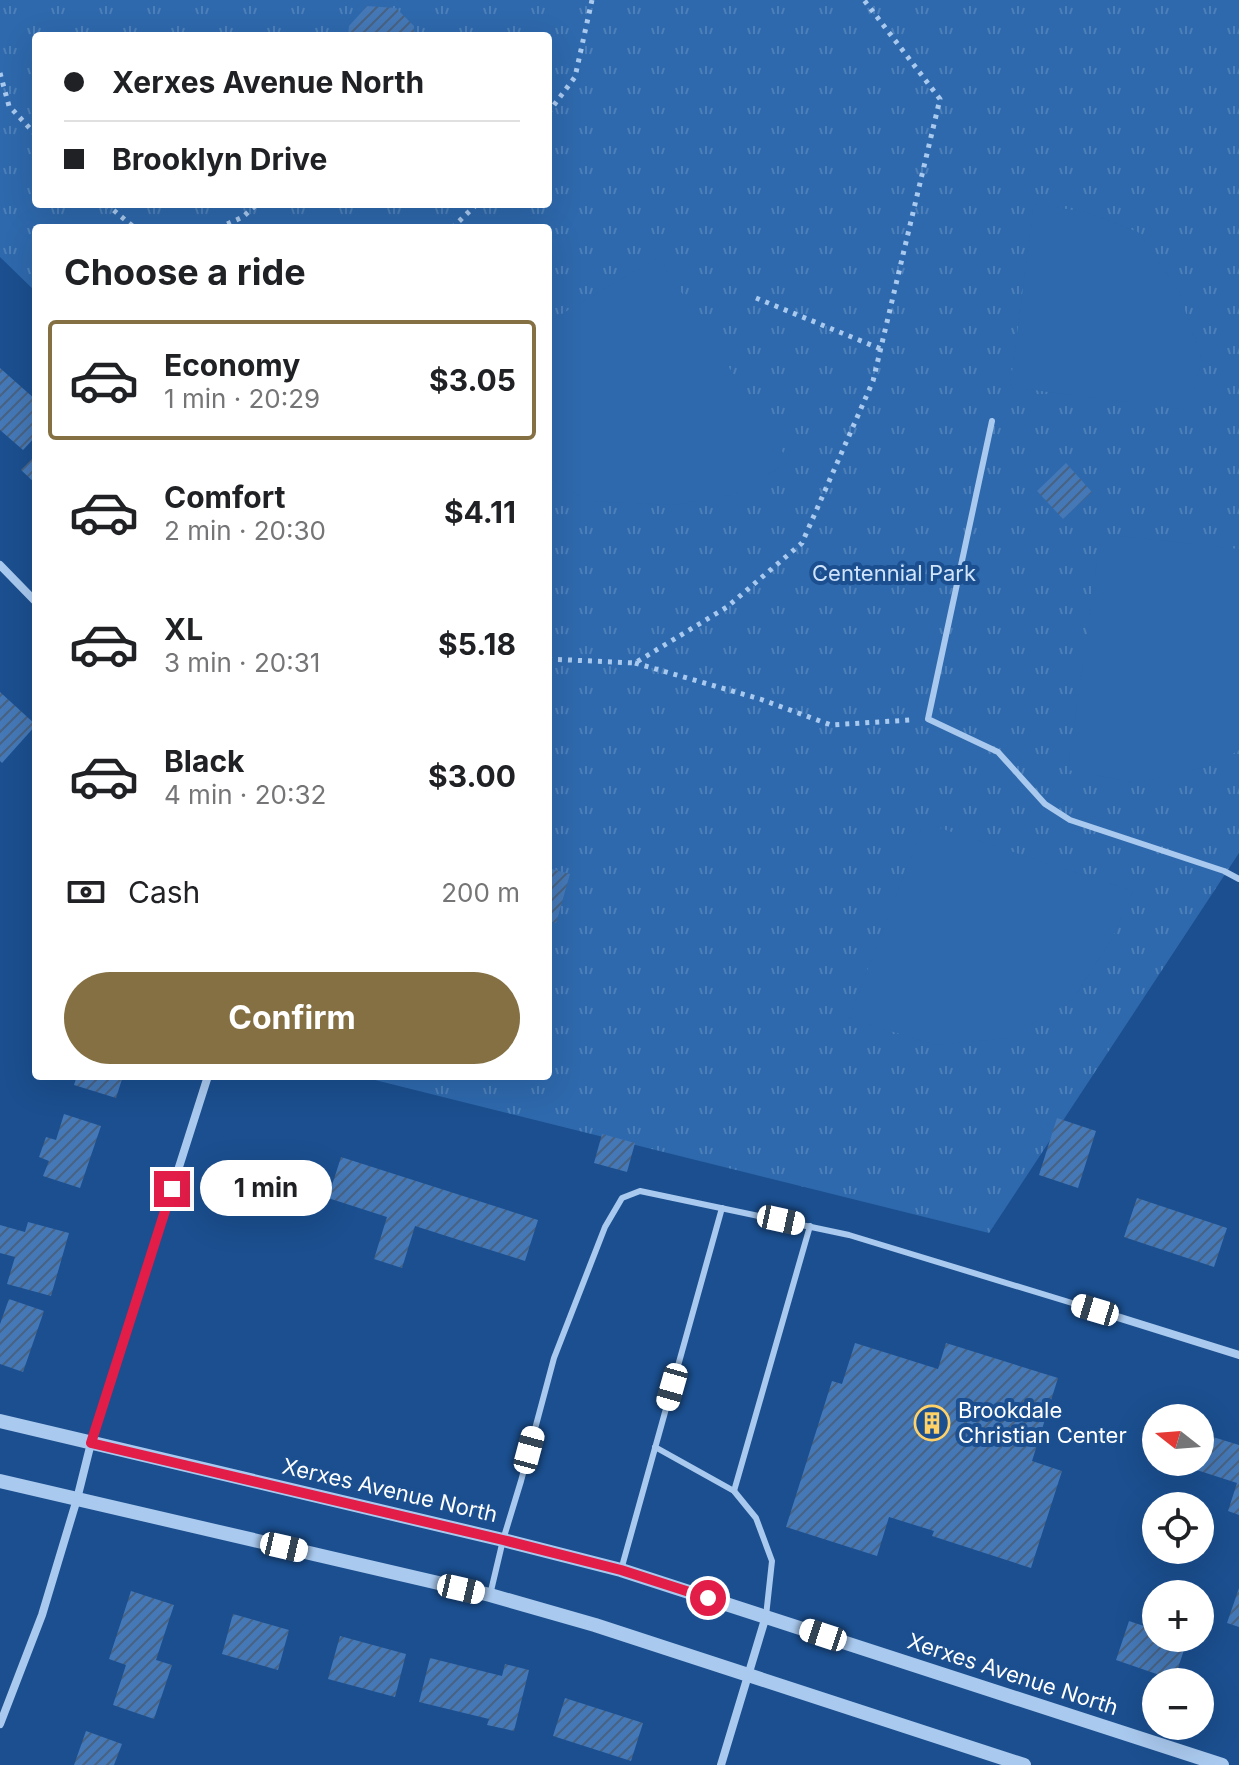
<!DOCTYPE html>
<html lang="en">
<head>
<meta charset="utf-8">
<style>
  body { margin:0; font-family:Inter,sans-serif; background:#f6f6f6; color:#202124; height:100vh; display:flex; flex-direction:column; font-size:30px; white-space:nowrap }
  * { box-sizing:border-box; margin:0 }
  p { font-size:26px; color:#757577 }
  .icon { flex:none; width:44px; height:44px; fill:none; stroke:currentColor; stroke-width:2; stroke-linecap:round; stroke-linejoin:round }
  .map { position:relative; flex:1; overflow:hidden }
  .panel { position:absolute; left:32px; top:224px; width:520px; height:856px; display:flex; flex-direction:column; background:#fff; border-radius:8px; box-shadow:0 8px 32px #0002 }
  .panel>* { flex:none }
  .hud { position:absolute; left:32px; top:32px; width:520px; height:176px; border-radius:8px; box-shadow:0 8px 32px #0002; display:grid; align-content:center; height:176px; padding:0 32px; background:#fff }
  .needle { width:52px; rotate:287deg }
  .fabs { position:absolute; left:1142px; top:1404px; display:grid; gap:16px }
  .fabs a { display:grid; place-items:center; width:72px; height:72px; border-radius:50%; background:#fff; box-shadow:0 8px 32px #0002; font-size:40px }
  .end { position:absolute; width:36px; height:36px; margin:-18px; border:10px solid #e11d48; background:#fff; box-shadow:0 0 0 4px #fff }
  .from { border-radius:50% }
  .bubble { position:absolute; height:56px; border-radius:28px; background:#fff; box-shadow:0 8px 32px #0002; font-size:26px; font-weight:700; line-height:56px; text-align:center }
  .car { position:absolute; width:24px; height:48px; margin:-24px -12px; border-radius:10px; box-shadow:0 0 6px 2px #0007; background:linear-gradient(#fff 24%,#345 0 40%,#fff 0 76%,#345 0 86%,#fff 0) }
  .hud b { display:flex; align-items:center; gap:28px; height:76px; font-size:30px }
  .hud b+b { border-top:2px solid #e0e0e0 }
  .hud i { width:20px; height:20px; background:#202124 }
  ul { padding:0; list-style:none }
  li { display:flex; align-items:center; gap:24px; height:120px; margin:0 16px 12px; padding:0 16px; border:4px solid transparent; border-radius:8px }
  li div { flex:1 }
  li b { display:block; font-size:30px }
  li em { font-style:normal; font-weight:700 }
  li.active { border-color:#847042 }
  li>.icon { width:72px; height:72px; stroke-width:1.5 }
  h2 { padding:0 32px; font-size:36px; line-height:96px }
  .pay { display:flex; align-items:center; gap:20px; height:88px; padding:0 32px; font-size:30px }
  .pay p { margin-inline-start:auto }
  .primary-button { display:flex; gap:16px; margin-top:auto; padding:16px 32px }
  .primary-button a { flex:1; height:92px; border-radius:48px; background:#847042; color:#fff; font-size:32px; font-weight:700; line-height:92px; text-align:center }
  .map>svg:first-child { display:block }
</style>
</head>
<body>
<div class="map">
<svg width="1239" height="1765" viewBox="0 0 1239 1765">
  <defs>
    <pattern id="park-tufts" width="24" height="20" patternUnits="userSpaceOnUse" patternTransform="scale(2)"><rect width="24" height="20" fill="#2e69ad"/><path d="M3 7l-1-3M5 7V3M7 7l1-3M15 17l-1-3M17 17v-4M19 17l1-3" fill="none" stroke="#4d80b9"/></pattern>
    <pattern id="building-hatch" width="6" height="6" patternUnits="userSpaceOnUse" patternTransform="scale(2)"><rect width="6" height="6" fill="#4478b7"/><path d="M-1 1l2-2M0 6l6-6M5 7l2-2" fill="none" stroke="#486282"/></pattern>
  </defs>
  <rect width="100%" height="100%" fill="#1b4f8f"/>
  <path fill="url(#park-tufts)" fill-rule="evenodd" d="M0,0H1239V853L989,1233L359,1076H548V228H36V292L0,257ZM36,36H548V204H36Z"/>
  <g fill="#2e69ad">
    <path d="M1034,204L1086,212L1138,232L1178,290L1202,359L1188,410L1010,387Z"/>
    <path d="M659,257L789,462L735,494L674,505L588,501L548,477V322Z"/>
    <path d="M1101,534L1239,549V750L1215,765L1136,783L1068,770Z"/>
    <path d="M924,823L1133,891L1113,937L1073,999L1009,1038L935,1045L849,1018Z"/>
  </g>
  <g fill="url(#building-hatch)">
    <path d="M367,6L396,8L414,26V36H348L349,26Z"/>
    <path d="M0,368L36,400V436L23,450L0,430Z"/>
    <path d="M36,455V484L21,470Z"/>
    <path d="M1066,463L1092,492L1063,519L1037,491Z"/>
    <path d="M0,692L36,725L2,763L0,761Z"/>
    <path d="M548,868L570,874L556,923L548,921Z"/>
    <path d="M77,1076H123L116,1098L74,1085Z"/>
    <path d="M64,1114L101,1126L80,1188L43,1176L49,1161L39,1157L46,1137L56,1140Z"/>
    <path d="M1057,1118L1096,1131L1078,1188L1039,1175Z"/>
    <path d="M602,1134L635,1143L627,1172L594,1163Z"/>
    <path d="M341,1157L538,1220L525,1261L415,1226L402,1268L374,1259L387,1217L328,1198Z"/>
    <path d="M1137,1198L1227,1228L1214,1267L1124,1237Z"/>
    <path d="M28,1222L69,1233L51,1296L7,1284L15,1257L0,1253V1225L25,1232Z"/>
    <path d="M9,1299L44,1311L23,1372L0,1364V1324Z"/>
    <path d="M855,1343L938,1369L946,1343L1058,1378L1032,1461L1062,1471L1031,1568L932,1536L934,1531L889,1517L877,1556L786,1527L832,1381L842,1384Z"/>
    <path d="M1200,1433L1239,1445V1515L1228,1511L1237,1483L1178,1464V1462H1200Z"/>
    <path d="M1239,1588V1627L1227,1623Z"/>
    <path d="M131,1591L174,1605L156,1660L172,1665L154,1719L113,1705L126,1665L109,1659Z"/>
    <path d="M233,1614L289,1630L278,1670L222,1654Z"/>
    <path d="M1129,1621L1156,1630V1638H1179L1187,1641L1174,1680L1116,1660Z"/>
    <path d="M340,1636L406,1654L395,1697L328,1679Z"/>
    <path d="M430,1658L502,1676L505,1664L529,1670L514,1731L487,1725L489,1719L419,1702Z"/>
    <path d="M565,1698L643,1723L631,1761L553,1736Z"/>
    <path d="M86,1731L122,1744L114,1765H74Z"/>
  </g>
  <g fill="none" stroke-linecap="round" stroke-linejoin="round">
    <g stroke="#a9c9ee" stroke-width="5" stroke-dasharray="4 6" stroke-linecap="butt">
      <path d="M0,73L9,106L36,135"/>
      <path d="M548,113L575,77L592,0"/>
      <path d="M106,204L135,228"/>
      <path d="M218,228L243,217L257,204"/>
      <path d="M452,228L477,204"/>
      <path d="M756,298L881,349"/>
      <path d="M548,659L635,663L727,607L802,543L873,381L940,99L864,0"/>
      <path d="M635,663L760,699L831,725L911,720"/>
    </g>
    <g stroke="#a9c9ee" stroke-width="6">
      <path d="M992,421L928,719L998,752L1045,804L1070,820L1224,871L1239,879"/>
      <path d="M655,1447L734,1491L756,1518L772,1561L766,1616"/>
      <path d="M734,1491L810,1226"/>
      <path d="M621,1570L722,1208"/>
      <path d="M490,1595L503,1540L521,1481L554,1358L605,1227L622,1198L640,1191L849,1235L1095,1310"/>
    </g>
    <g stroke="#a9c9ee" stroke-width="8">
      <path d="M0,565L36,602"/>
      <path d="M1095,1310L1239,1355"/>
      <path d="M0,1724L42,1615L77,1499L91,1443L208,1076"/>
      <path d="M721,1765L766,1616"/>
    </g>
    <g stroke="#a9c9ee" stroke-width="14">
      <path d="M0,1421L503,1540L621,1570L1222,1765"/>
      <path d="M0,1481L490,1595L595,1625L1024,1765"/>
    </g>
  </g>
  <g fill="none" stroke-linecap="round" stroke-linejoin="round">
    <path stroke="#e11d48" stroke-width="10" d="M172,1189L91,1443L503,1540L621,1570L708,1598"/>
  </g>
  <defs>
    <g id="building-ring" transform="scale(1.8)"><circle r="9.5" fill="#1b4f8f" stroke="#ffd166" stroke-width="1.5"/><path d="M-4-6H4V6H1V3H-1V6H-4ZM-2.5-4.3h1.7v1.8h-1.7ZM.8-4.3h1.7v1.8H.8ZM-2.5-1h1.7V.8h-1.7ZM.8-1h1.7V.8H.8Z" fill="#ffd166"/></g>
  </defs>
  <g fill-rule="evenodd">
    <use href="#building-ring" x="932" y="1423"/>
  </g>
  <g text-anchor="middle" stroke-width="8" stroke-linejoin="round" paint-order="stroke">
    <g font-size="22" fill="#cfe3fa" stroke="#1b4f8f">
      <text x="894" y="581">Centennial Park</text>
    </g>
    <g font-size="22" fill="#fff" stroke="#1b4f8f" text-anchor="start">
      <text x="958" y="1418">Brookdale<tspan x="958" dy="25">Christian Center</tspan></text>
    </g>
    <g font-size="22" fill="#fff" stroke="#1b4f8f">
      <text transform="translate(390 1490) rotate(13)" y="8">Xerxes Avenue North</text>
      <text transform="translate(1013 1674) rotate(18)" y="8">Xerxes Avenue North</text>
    </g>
  </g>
</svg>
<div class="fabs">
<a><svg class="needle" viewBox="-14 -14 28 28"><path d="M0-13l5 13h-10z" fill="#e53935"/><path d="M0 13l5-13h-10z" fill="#757577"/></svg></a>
<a><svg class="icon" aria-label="locate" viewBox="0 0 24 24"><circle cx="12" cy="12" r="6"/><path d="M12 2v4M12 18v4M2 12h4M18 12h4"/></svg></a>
<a>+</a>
<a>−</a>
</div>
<i class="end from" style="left:708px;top:1598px"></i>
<i class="end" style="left:172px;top:1189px"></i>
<div class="bubble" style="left:200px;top:1160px;width:132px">1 min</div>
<i class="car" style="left:781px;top:1220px;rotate:102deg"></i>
<i class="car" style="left:1095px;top:1310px;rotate:287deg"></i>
<i class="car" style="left:672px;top:1387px;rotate:196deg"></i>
<i class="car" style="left:529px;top:1450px;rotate:15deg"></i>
<i class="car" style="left:284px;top:1547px;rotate:103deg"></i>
<i class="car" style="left:461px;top:1589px;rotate:103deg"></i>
<i class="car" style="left:823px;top:1635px;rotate:288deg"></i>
<div class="hud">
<b><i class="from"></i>Xerxes Avenue North</b>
<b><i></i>Brooklyn Drive</b>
</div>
<section class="panel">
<h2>Choose a ride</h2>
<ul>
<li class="active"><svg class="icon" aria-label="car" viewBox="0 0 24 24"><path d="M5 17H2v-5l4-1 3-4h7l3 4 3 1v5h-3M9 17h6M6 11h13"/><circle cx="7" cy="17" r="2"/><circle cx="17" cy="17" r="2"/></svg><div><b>Economy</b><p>1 min · 20:29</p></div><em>$3.05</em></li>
<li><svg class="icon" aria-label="car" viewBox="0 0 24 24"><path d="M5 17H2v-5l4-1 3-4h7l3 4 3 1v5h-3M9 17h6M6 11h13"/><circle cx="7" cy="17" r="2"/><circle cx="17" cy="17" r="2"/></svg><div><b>Comfort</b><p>2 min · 20:30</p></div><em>$4.11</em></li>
<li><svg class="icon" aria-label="car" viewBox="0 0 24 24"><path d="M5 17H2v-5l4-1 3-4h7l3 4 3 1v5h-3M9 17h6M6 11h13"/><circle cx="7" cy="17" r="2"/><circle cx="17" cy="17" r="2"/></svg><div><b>XL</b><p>3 min · 20:31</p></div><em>$5.18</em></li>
<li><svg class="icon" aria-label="car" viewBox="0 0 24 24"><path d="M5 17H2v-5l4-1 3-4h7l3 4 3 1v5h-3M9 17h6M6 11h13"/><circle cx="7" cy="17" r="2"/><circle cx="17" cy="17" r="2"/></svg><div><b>Black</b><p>4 min · 20:32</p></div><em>$3.00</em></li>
</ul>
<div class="pay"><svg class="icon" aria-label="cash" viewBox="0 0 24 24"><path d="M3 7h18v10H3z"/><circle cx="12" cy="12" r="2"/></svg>Cash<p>200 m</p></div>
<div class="primary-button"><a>Confirm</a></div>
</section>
</div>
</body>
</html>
